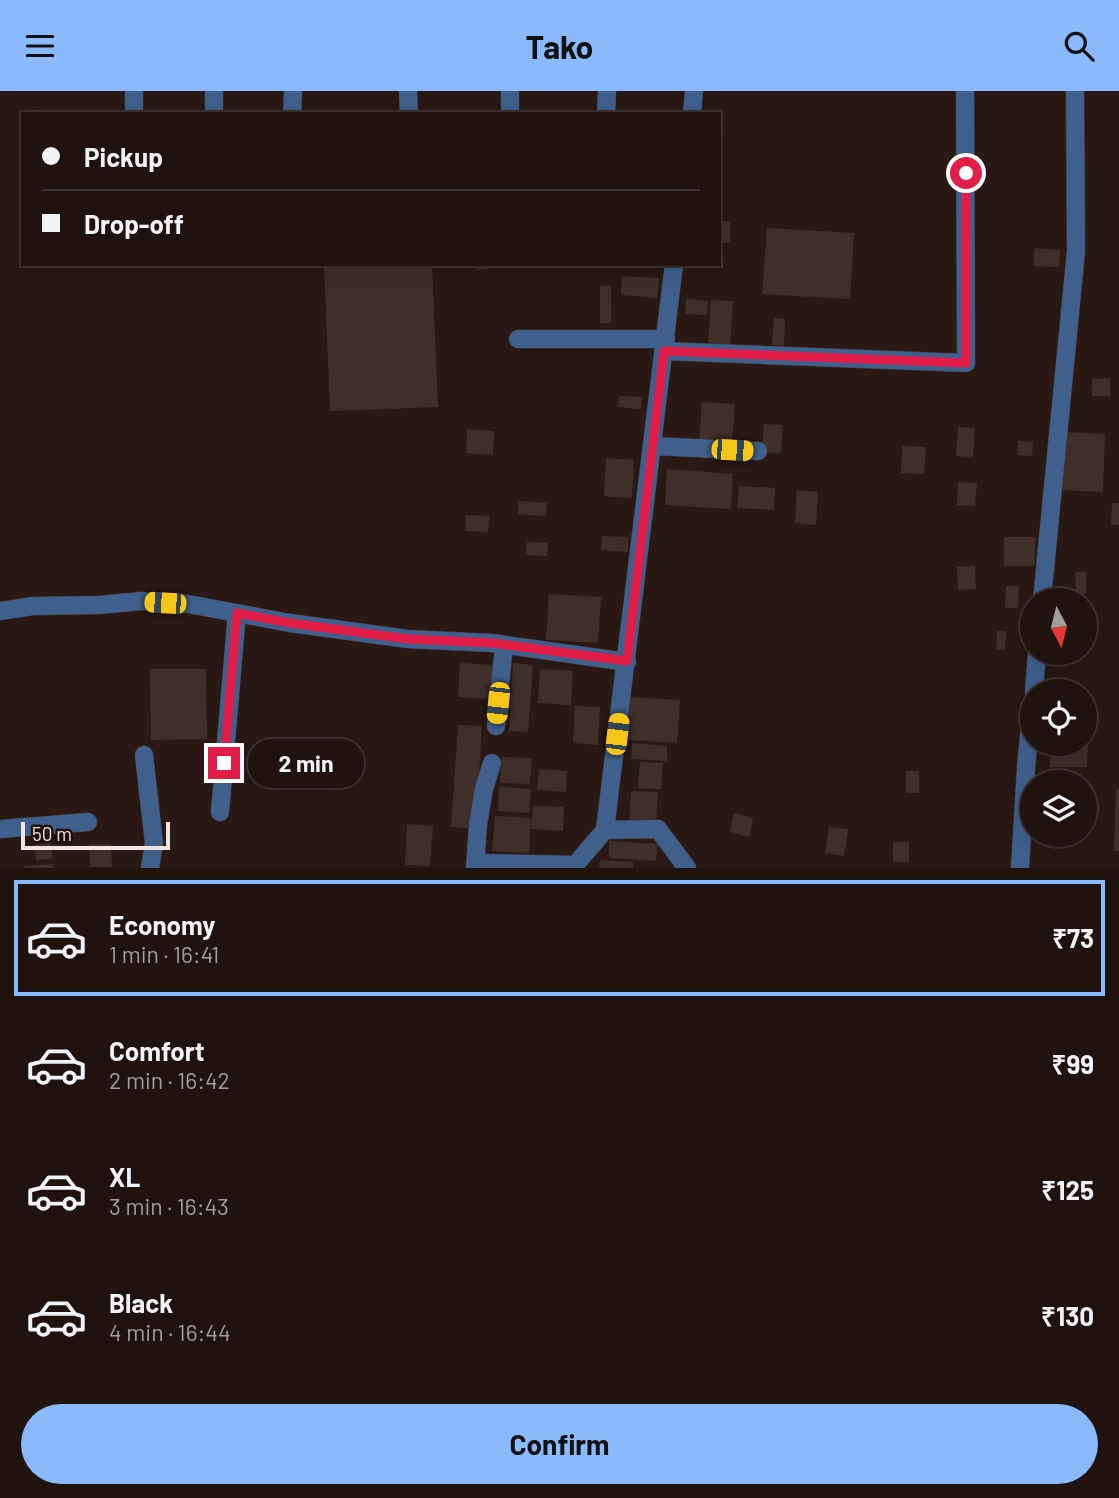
<!DOCTYPE html>
<html lang="en">
<head>
<meta charset="utf-8">
<style>
  body { margin:0; font-family:Barlow,sans-serif; background:#2c201d; color:#f1f3f6; height:100vh; display:flex; flex-direction:column; font-size:26px; white-space:nowrap }
  * { box-sizing:border-box; margin:0 }
  p { font-size:23px; color:#a19e9e }
  .icon { flex:none; width:38px; height:38px; fill:none; stroke:currentColor; stroke-width:2; stroke-linecap:round; stroke-linejoin:round }
  .map { position:relative; height:777px; overflow:hidden }
  .details { display:flex; flex-direction:column; background:#1f120f; flex:1 }
  .details>* { flex:none }
  .hud { position:absolute; left:21px; top:21px; width:700px; height:154px; border-radius:0px; box-shadow:0 7px 28px #0002,0 0 0 2px #3c322f; display:grid; align-content:center; height:154px; padding:0 21px; background:#1f120f }
  .needle { width:46px; rotate:173deg }
  .buttons { position:absolute; left:1020px; top:497px; display:grid; gap:14px }
  .buttons a { display:grid; place-items:center; width:77px; height:77px; border-radius:50%; background:#1f120f; box-shadow:0 7px 28px #0002,0 0 0 2px #3c322f; font-size:35px }
  .scale { position:absolute; left:21px; bottom:18px; width:149px; box-sizing:border-box; padding-left:7px; border:4px solid #f1e4e1; border-top:0; font-size:19px; line-height:24px; white-space:nowrap; color:#f1e4e1; -webkit-text-stroke:5px #1f0f0c; paint-order:stroke }
  .end { position:absolute; width:32px; height:32px; margin:-16px; border:9px solid #e11d48; background:#fff; box-shadow:0 0 0 4px #fff }
  .from { border-radius:50% }
  .bubble { position:absolute; height:49px; border-radius:24px; background:#1f120f; box-shadow:0 7px 28px #0002,0 0 0 2px #3c322f; font-size:23px; font-weight:700; line-height:49px; text-align:center }
  .car { position:absolute; width:21px; height:42px; margin:-21px -10px; border-radius:9px; box-shadow:0 0 5px 2px #0007; background:linear-gradient(#f5c518 24%,#345 0 40%,#f5c518 0 76%,#345 0 86%,#f5c518 0) }
  .hud b { display:flex; align-items:center; gap:24px; height:66px; font-size:26px }
  .hud b+b { border-top:2px solid #3c322f }
  .hud i { width:18px; height:18px; background:#f1f3f6 }
  ul { padding:12px 0 0; list-style:none }
  li { display:flex; align-items:center; gap:21px; height:116px; margin:0 14px 10px; padding:0 7px; border:4px solid transparent; border-radius:0px }
  li div { flex:1 }
  li b { display:block; font-size:26px }
  li em { font-style:normal; font-weight:700 }
  li.current { border-color:#8abafc }
  li>.icon { width:63px; height:63px; stroke-width:1.5 }
  .button { display:flex; gap:14px; margin-top:auto; padding:14px 21px }
  .button a { flex:1; height:80px; border-radius:42px; background:#8abafc; color:#111; font-size:28px; font-weight:700; line-height:80px; text-align:center }
  header { display:flex; justify-content:space-between; align-items:center; height:91px; padding:0 21px; background:#8abafc; color:#111; font-size:32px; font-weight:700 }
  .map>svg:first-child { display:block }
</style>
</head>
<body>
<header><svg class="icon" aria-label="menu" viewBox="0 0 24 24"><path d="M4 6h16M4 12h16M4 18h16"/></svg>Tako<svg class="icon" aria-label="search" viewBox="0 0 24 24"><circle cx="10" cy="10" r="6"/><path d="M15 15l6 6"/></svg></header>
<div class="map">
<svg width="1119" height="777" viewBox="0 0 1119 777">
  <rect width="100%" height="100%" fill="#291814"/>
  <g fill="#402e29">
    <rect x="719" y="130" width="11" height="22"/>
    <path d="M767,137L854,142L850,208L762,203Z"/>
    <path d="M1035,157L1060,159L1059,176L1033,175Z"/>
    <path d="M324,173H432L438,316L330,320Z"/>
    <path d="M477,173H501V176L477,179Z"/>
    <path d="M622,185L659,187L657,207L621,204Z"/>
    <rect x="600" y="195" width="11" height="37"/>
    <path d="M686,208L708,210L707,224L685,223Z"/>
    <path d="M711,209L733,210L730,258L708,256Z"/>
    <path d="M774,227L785,228L784,255L772,254Z"/>
    <path d="M1110,287V305H1092V288Z"/>
    <path d="M619,305L642,306L641,318L618,316Z"/>
    <path d="M702,311L735,313L732,354L699,351Z"/>
    <path d="M764,333L783,334L781,362L762,361Z"/>
    <path d="M958,336L975,337L973,366L956,365Z"/>
    <path d="M467,338L494,340L493,364L466,362Z"/>
    <path d="M1065,341L1105,343L1103,401L1062,399Z"/>
    <path d="M1018,350L1033,351L1032,365L1017,364Z"/>
    <path d="M902,355L926,356L924,383L901,382Z"/>
    <path d="M606,367L634,369L632,407L604,405Z"/>
    <path d="M667,378L733,383L731,418L665,414Z"/>
    <path d="M958,391L977,392L975,415L957,414Z"/>
    <path d="M739,395L775,397L774,419L737,417Z"/>
    <path d="M797,399L818,401L816,434L795,432Z"/>
    <path d="M519,410L547,412L546,425L518,423Z"/>
    <path d="M1112,412H1119V434H1111Z"/>
    <path d="M466,424L489,425L488,441L465,440Z"/>
    <path d="M602,445L628,446V461L601,459Z"/>
    <rect x="1004" y="446" width="31" height="29"/>
    <path d="M527,451L548,452L547,465L526,464Z"/>
    <path d="M975,475L976,498L958,499L957,476Z"/>
    <path d="M1075,481H1086V503L1076,504Z"/>
    <path d="M1006,495H1019L1018,517H1005Z"/>
    <path d="M549,503L601,506L598,552L546,549Z"/>
    <path d="M997,540H1006L1005,559H996Z"/>
    <path d="M460,572L493,574L491,608L458,606Z"/>
    <path d="M513,572L533,574L528,641L509,640Z"/>
    <path d="M150,578H206L207,648L151,649Z"/>
    <path d="M540,578L573,580L571,614L538,612Z"/>
    <path d="M628,606L680,609L677,652L626,649Z"/>
    <path d="M575,615L600,616L598,654L573,652Z"/>
    <path d="M458,634L482,635L476,738L451,736Z"/>
    <path d="M1085,650H1088L1087,676H1050V653H1085Z"/>
    <path d="M632,652L667,655V670L631,668Z"/>
    <path d="M502,666L532,667L530,693L500,692Z"/>
    <path d="M640,671L663,672L661,698L638,697Z"/>
    <path d="M539,678L567,680L566,701L537,699Z"/>
    <rect x="906" y="680" width="13" height="22"/>
    <path d="M499,696L531,698L529,722L498,720Z"/>
    <path d="M1116,698H1119V760H1114Z"/>
    <path d="M631,700L658,701L656,732L629,730Z"/>
    <path d="M533,715L564,716L563,740L531,738Z"/>
    <path d="M734,722L753,727L749,746L730,741Z"/>
    <path d="M495,725L531,727L529,762L492,760Z"/>
    <path d="M407,733L433,735L430,775L405,774Z"/>
    <path d="M829,736L848,738L844,765L825,762Z"/>
    <path d="M609,750L658,753L656,770L609,767Z"/>
    <rect x="893" y="751" width="16" height="20"/>
    <path d="M51,752L53,767L36,769L34,754Z"/>
    <path d="M89,753H111L112,776H90Z"/>
    <path d="M600,769L633,771V777H599Z"/>
    <path d="M53,773L54,777H24V775Z"/>
  </g>
  <g fill="none" stroke-linecap="round" stroke-linejoin="round">
    <g stroke="#453531" stroke-width="19">
      <g id="minor">
        <path d="M408,0L409,23"/>
        <path d="M134,23V0"/>
        <path d="M214,23V0"/>
        <path d="M292,23L293,0"/>
        <path d="M510,23V0"/>
        <path d="M606,23L607,0"/>
        <path d="M692,23L694,0"/>
        <path d="M518,248H666"/>
        <path d="M664,260L966,272L965,0"/>
        <path d="M653,355L758,360"/>
        <path d="M1042,509L1076,160L1075,0"/>
        <path d="M0,520L33,515L98,514L142,510L188,513L290,532L408,548L492,552L627,571"/>
        <path d="M1034,600L1037,562"/>
        <path d="M496,635L504,554"/>
        <path d="M144,664L154,752L150,777"/>
        <path d="M220,721L237,522"/>
        <path d="M0,738L88,731"/>
        <path d="M605,739L658,738L687,777"/>
        <path d="M475,777L483,772L575,774L605,739L674,173"/>
        <path d="M475,777L478,733L484,698L492,672"/>
        <path d="M1020,777L1026,677L1032,611"/>
      </g>
    </g>
    <use href="#minor" stroke="#3f608d" stroke-width="18"/>
  </g>
  <g fill="none" stroke-linecap="round" stroke-linejoin="round">
    <path stroke="#e11d48" stroke-width="9" d="M224,672L237,522L290,532L408,548L492,552L627,570L664,260L966,272V82"/>
  </g>
</svg>
<div class="buttons">
<a><svg class="needle" viewBox="-14 -14 28 28"><path d="M0-13l5 13h-10z" fill="#e53935"/><path d="M0 13l5-13h-10z" fill="#a19e9e"/></svg></a>
<a><svg class="icon" aria-label="locate" viewBox="0 0 24 24"><circle cx="12" cy="12" r="6"/><path d="M12 2v4M12 18v4M2 12h4M18 12h4"/></svg></a>
<a><svg class="icon" aria-label="layers" viewBox="0 0 24 24"><path d="M12 4l9 5-9 5-9-5zM3 14l9 5 9-5"/></svg></a>
</div>
<div class="scale">50 m</div>
<i class="end from" style="left:966px;top:82px"></i>
<i class="end" style="left:224px;top:672px"></i>
<div class="bubble" style="left:248px;top:648px;width:116px">2 min</div>
<i class="car" style="left:732px;top:359px;rotate:93deg"></i>
<i class="car" style="left:165px;top:512px;rotate:273deg"></i>
<i class="car" style="left:498px;top:612px;rotate:186deg"></i>
<i class="car" style="left:617px;top:643px;rotate:7deg"></i>
<div class="hud">
<b><i class="from"></i>Pickup</b>
<b><i></i>Drop-off</b>
</div>
</div>
<section class="details">
<ul>
<li class="current"><svg class="icon" aria-label="car" viewBox="0 0 24 24"><path d="M5 17H2v-5l4-1 3-4h7l3 4 3 1v5h-3M9 17h6M6 11h13"/><circle cx="7" cy="17" r="2"/><circle cx="17" cy="17" r="2"/></svg><div><b>Economy</b><p>1 min · 16:41</p></div><em>₹73</em></li>
<li><svg class="icon" aria-label="car" viewBox="0 0 24 24"><path d="M5 17H2v-5l4-1 3-4h7l3 4 3 1v5h-3M9 17h6M6 11h13"/><circle cx="7" cy="17" r="2"/><circle cx="17" cy="17" r="2"/></svg><div><b>Comfort</b><p>2 min · 16:42</p></div><em>₹99</em></li>
<li><svg class="icon" aria-label="car" viewBox="0 0 24 24"><path d="M5 17H2v-5l4-1 3-4h7l3 4 3 1v5h-3M9 17h6M6 11h13"/><circle cx="7" cy="17" r="2"/><circle cx="17" cy="17" r="2"/></svg><div><b>XL</b><p>3 min · 16:43</p></div><em>₹125</em></li>
<li><svg class="icon" aria-label="car" viewBox="0 0 24 24"><path d="M5 17H2v-5l4-1 3-4h7l3 4 3 1v5h-3M9 17h6M6 11h13"/><circle cx="7" cy="17" r="2"/><circle cx="17" cy="17" r="2"/></svg><div><b>Black</b><p>4 min · 16:44</p></div><em>₹130</em></li>
</ul>
<div class="button"><a>Confirm</a></div>
</section>
</body>
</html>
